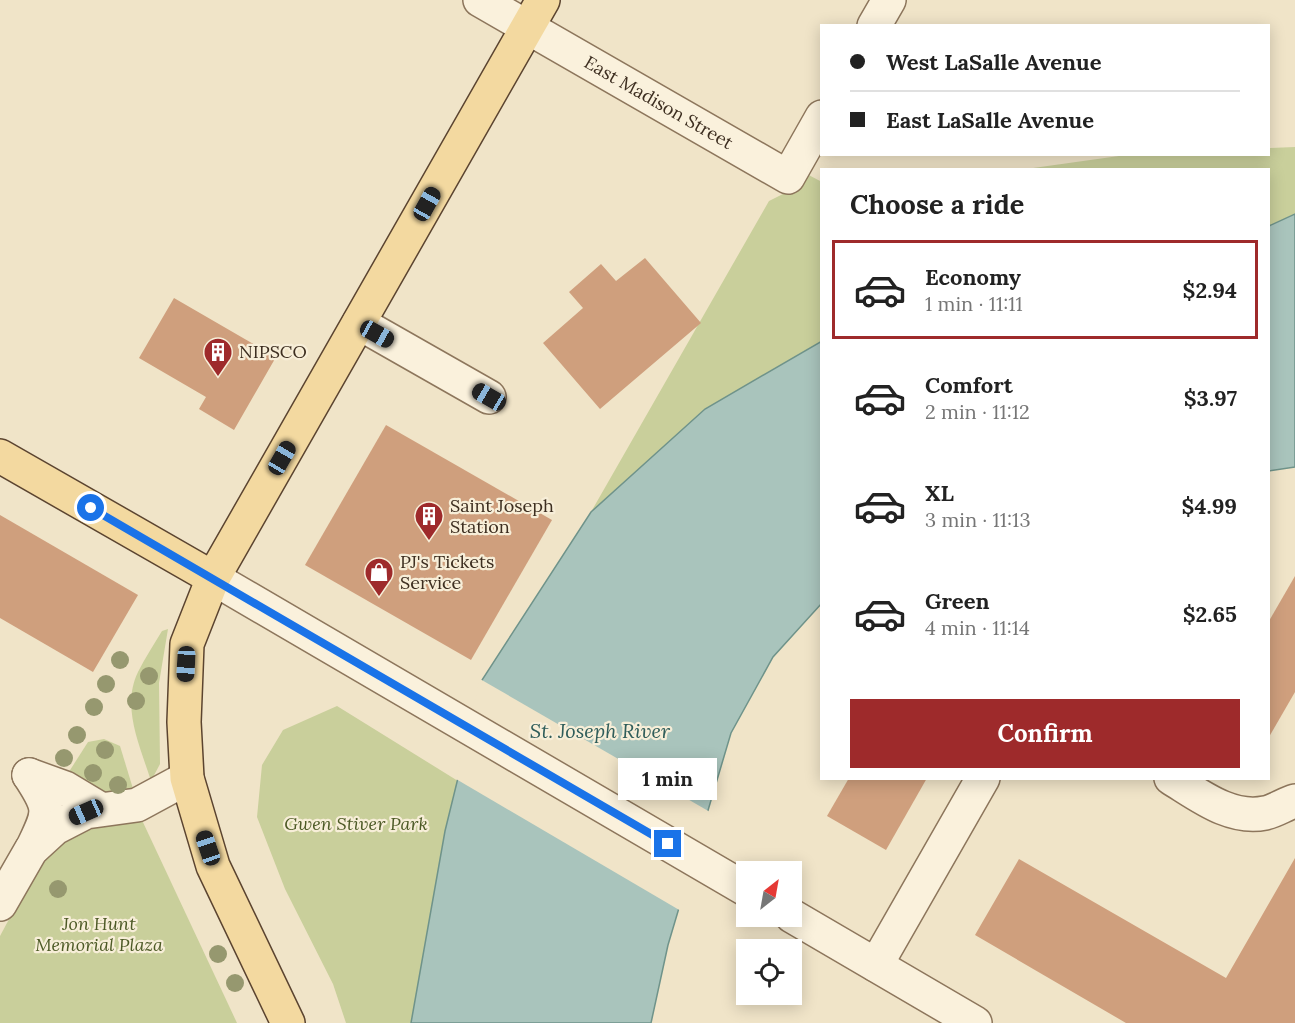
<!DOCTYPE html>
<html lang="en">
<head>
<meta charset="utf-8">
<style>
  body { margin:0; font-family:Lora,serif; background:#f6f6f6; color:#222; height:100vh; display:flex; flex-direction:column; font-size:22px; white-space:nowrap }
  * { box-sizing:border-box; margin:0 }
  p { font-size:20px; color:#767676 }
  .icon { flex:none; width:33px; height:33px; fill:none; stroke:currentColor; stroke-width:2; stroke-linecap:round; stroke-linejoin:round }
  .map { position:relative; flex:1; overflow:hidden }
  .drawer { position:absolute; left:820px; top:168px; width:450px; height:612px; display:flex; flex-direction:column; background:#fff; border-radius:0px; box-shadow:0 3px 15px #0003 }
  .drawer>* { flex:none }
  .banner { position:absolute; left:820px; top:24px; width:450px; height:132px; border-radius:0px; box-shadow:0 3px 15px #0003; display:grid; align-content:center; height:132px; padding:0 30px; background:#fff }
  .needle { width:39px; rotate:31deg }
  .tools { position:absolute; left:736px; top:861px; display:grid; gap:12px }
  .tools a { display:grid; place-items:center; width:66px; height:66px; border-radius:0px; background:#fff; box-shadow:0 3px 15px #0003; font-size:30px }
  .end { position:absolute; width:27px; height:27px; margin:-14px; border:8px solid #1a73e8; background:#fff; box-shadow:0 0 0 3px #fff }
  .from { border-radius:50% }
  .bubble { position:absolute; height:42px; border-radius:0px; background:#fff; box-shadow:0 3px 15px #0003; font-size:20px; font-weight:800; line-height:42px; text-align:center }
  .car { position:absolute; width:18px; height:36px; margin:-18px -9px; border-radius:8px; box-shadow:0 0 4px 2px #0007; background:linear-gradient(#222 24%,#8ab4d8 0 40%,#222 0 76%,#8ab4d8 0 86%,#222 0) }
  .banner b { display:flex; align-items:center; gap:21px; height:57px; font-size:22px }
  .banner b+b { border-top:2px solid #e0e0e0 }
  .banner i { width:15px; height:15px; background:#222 }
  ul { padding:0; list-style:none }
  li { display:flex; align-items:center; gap:18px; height:99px; margin:0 12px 9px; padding:0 18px; border:3px solid transparent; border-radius:0px }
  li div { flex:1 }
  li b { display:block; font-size:22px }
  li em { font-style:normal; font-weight:800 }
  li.selected { border-color:#9e2a2b }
  li>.icon { width:54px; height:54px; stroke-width:1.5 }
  h2 { padding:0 30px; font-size:27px; line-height:72px }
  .button { display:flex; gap:12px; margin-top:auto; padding:12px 30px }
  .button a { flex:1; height:69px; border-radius:0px; background:#9e2a2b; color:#fff; font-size:24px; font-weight:800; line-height:69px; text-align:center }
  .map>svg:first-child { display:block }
</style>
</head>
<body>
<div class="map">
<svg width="1295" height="1023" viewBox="0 0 1295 1023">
  <rect width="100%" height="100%" fill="#f0e4c8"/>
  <g fill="#c9cf9b">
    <path d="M1295,147V214L1269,226V170L1026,169L1126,155L1269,154V148Z"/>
    <path d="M801,171L822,182V341L705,409L591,512L769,201L785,193Z"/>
    <path d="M168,629L159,683L160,764L151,781C140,746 121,707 138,672C145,658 154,644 162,631Z"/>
    <path d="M337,706L458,781L445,831L411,1023H346L333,984L285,889L257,817L262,765L283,730Z"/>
    <path d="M104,739L120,746L134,792L105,798L65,778L88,742Z"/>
    <path d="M141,818L237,1023H0V936L42,858L74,828Z"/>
  </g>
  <g fill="#a9c4bc" stroke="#6f938a" stroke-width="1.5">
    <path d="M1295,214V467L1269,471V226Z"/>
    <path d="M822,341V603L773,657L731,733L668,945L651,1023H411L445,831L482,680L591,512L705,409Z"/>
  </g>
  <path fill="#f0e4c8" d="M480,679L710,812L681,911L456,779Z"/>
  <g fill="#cf9f7d">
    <path d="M645,258L701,323L600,409L543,343L583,308L569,292L601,264L616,281Z"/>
    <path d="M174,298L276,357L234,430L199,409L206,397L139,358Z"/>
    <path d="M386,425L552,520L471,660L305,565Z"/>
    <path d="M0,515L138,595L93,672L0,618Z"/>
    <path d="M1295,576V692L1269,737V621Z"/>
    <path d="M849,778H927L886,850L827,816Z"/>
    <path d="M1295,858V1023H1126L975,935L1019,859L1226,978Z"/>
  </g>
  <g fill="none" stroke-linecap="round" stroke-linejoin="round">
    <g stroke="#8d765c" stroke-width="36">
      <g id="minor">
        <path id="s1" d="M480,0L788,177L822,117"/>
        <path d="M874,26L889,0"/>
        <path d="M359,323L489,397"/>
        <path d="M213,578L747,890"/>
        <path d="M29,775C52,810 50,811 32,849"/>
        <path d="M29,775L65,788L100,809"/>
        <path d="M1171,778C1199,795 1230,820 1265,813C1275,811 1285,804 1295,801"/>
        <path d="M0,904L31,850L55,828L86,812L137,805L187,778"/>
        <path d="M792,916L975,1023"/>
        <path d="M876,965L983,778"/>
      </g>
    </g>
    <g stroke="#5b4430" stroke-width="36">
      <g id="major">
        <path d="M0,456L213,578"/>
        <path d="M288,1023L213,866L187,778L184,722L187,644L213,578L543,0"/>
      </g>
    </g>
    <use href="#minor" stroke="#faf1dc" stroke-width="33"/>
    <use href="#major" stroke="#f3d9a0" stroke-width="33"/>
  </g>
  <g fill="#96986f">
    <circle cx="120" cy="660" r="9"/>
    <circle cx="149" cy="676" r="9"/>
    <circle cx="106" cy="684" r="9"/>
    <circle cx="136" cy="701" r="9"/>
    <circle cx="94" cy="707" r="9"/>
    <circle cx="77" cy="735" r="9"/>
    <circle cx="105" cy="750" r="9"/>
    <circle cx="64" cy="758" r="9"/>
    <circle cx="93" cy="773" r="9"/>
    <circle cx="118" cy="785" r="9"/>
    <circle cx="58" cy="889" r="9"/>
    <circle cx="218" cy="954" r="9"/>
    <circle cx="235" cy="983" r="9"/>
  </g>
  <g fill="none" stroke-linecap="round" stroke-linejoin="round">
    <path stroke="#1a73e8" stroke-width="8" d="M91,508L668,844"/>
  </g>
  <defs>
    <g id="building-pin" transform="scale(1.5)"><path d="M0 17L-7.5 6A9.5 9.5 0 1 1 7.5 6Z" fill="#9e2a2b" stroke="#f7eed8"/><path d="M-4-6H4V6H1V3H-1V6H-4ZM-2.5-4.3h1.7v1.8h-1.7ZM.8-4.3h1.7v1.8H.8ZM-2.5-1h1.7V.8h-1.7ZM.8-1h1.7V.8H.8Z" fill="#fff"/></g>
    <g id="shop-pin" transform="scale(1.5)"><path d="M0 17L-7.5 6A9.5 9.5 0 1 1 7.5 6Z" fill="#9e2a2b" stroke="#f7eed8"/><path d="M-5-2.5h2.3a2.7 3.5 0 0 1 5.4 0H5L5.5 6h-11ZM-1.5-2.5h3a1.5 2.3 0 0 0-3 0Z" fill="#fff"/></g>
  </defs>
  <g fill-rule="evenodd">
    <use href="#building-pin" x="218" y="352"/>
    <use href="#building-pin" x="429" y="516"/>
    <use href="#shop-pin" x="379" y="572"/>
  </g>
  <g text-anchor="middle" stroke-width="4.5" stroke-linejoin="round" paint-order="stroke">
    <g font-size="18" fill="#3d2e20" stroke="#f7eed8">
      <text dy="6" stroke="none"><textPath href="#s1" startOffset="206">East Madison Street</textPath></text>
    </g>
    <g font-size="18" fill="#3d2e20" stroke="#f7eed8" text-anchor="start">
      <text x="239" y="358">NIPSCO</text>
      <text x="450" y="512">Saint Joseph<tspan x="450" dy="21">Station</tspan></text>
      <text x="400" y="568">PJ's Tickets<tspan x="400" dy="21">Service</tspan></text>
    </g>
    <g font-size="18" font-style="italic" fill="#4d5a26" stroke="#f7eed8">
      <text x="356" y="830">Gwen Stiver Park</text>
      <text x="99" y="930">Jon Hunt<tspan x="99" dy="21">Memorial Plaza</tspan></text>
    </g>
    <g font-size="20" font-style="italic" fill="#2f5d5a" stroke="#f7eed8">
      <text x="600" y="738">St. Joseph River</text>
    </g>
  </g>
</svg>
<div class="tools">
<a><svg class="needle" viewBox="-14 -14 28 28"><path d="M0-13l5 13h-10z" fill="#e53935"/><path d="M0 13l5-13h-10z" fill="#767676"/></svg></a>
<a><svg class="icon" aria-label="locate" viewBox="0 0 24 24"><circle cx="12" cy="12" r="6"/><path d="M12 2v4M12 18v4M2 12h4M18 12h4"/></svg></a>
</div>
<i class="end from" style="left:91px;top:508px"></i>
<i class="end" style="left:668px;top:844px"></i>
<div class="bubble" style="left:618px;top:758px;width:99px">1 min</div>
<i class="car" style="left:427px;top:204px;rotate:29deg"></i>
<i class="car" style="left:377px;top:334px;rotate:119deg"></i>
<i class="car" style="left:489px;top:397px;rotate:300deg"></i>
<i class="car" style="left:282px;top:458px;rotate:30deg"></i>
<i class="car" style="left:186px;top:664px;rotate:183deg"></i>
<i class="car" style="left:86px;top:812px;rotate:246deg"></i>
<i class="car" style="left:208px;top:848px;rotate:341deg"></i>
<div class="banner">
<b><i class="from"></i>West LaSalle Avenue</b>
<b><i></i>East LaSalle Avenue</b>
</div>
<section class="drawer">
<h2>Choose a ride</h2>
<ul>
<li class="selected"><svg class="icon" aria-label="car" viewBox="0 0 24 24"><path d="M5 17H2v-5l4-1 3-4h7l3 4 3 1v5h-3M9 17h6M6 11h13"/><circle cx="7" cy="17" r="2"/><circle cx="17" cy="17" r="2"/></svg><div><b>Economy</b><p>1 min · 11:11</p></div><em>$2.94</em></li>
<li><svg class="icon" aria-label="car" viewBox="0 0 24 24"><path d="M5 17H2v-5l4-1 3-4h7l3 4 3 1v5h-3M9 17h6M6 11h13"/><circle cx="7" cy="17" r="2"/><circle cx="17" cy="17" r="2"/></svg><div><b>Comfort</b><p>2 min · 11:12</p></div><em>$3.97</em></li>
<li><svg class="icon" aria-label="car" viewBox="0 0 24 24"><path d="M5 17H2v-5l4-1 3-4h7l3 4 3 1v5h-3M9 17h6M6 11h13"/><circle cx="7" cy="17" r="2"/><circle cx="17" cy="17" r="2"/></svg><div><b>XL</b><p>3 min · 11:13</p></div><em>$4.99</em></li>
<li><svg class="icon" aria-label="car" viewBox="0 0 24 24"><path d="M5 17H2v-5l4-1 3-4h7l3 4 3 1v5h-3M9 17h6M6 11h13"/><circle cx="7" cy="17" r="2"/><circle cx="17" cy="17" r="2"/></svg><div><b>Green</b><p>4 min · 11:14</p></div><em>$2.65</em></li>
</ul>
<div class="button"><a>Confirm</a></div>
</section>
</div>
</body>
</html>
